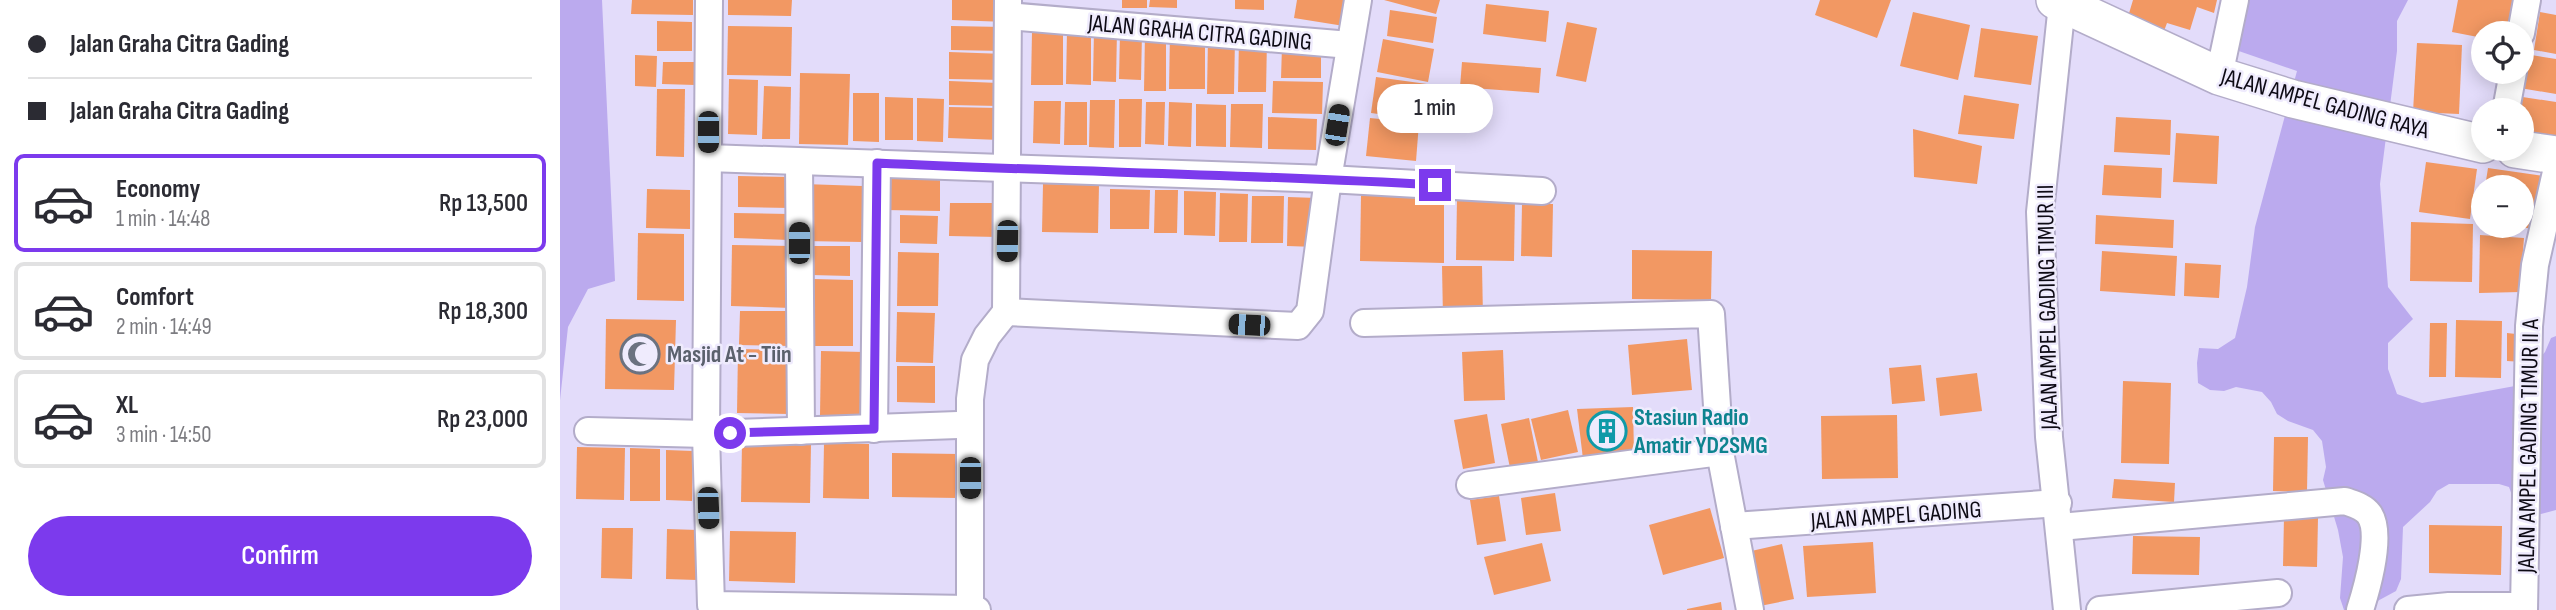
<!DOCTYPE html>
<html lang="en">
<head>
<meta charset="utf-8">
<style>
  body { margin:0; font-family:"Sofia Sans Condensed",sans-serif; background:#f7f7f7; color:#2b2b33; height:100vh; display:flex; flex-direction:column; font-size:26px; white-space:nowrap }
  * { box-sizing:border-box; margin:0 }
  p { font-size:23px; color:#7c7c81 }
  .icon { flex:none; width:38px; height:38px; fill:none; stroke:currentColor; stroke-width:2; stroke-linecap:round; stroke-linejoin:round }
  .map { position:relative; flex:1; overflow:hidden }
  .drawer { display:flex; flex-direction:column; background:#fff; width:560px }
  .drawer>* { flex:none }
  .top-card { display:grid; align-content:center; height:154px; padding:0 28px; background:#fff }
  .fabs { position:absolute; left:1911px; top:21px; display:grid; gap:14px }
  .fabs a { display:grid; place-items:center; width:63px; height:63px; border-radius:50%; background:#fff; box-shadow:0 4px 18px #0003; font-size:35px }
  .end { position:absolute; width:32px; height:32px; margin:-16px; border:9px solid #7c3aed; background:#fff; box-shadow:0 0 0 4px #fff }
  .from { border-radius:50% }
  .bubble { position:absolute; height:49px; border-radius:24px; background:#fff; box-shadow:0 4px 18px #0003; font-size:23px; font-weight:600; line-height:49px; text-align:center }
  .car { position:absolute; width:21px; height:42px; margin:-21px -10px; border-radius:9px; box-shadow:0 0 5px 2px #0007; background:linear-gradient(#222 24%,#8ab4d8 0 40%,#222 0 76%,#8ab4d8 0 86%,#222 0) }
  .top-card b { display:flex; align-items:center; gap:24px; height:66px; font-size:26px }
  .top-card b+b { border-top:2px solid #e1e1e2 }
  .top-card i { width:18px; height:18px; background:#2b2b33 }
  ul { padding:0; list-style:none }
  li { display:flex; align-items:center; gap:21px; height:98px; margin:0 14px 10px; padding:0 14px; border:4px solid #e1e1e2; border-radius:10px }
  li div { flex:1 }
  li b { display:block; font-size:26px }
  li em { font-style:normal; font-weight:600 }
  li.active { border-color:#7c3aed }
  li>.icon { width:63px; height:63px; stroke-width:1.5 }
  .action { display:flex; gap:14px; margin-top:auto; padding:14px 28px }
  .action a { flex:1; height:80px; border-radius:42px; background:#7c3aed; color:#fff; font-size:28px; font-weight:600; line-height:80px; text-align:center }
  main { display:flex; flex:1; min-height:0 }
  .map>svg:first-child { display:block }
</style>
</head>
<body>
<main>
<section class="drawer">
<div class="top-card">
<b><i class="from"></i>Jalan Graha Citra Gading</b>
<b><i></i>Jalan Graha Citra Gading</b>
</div>
<ul>
<li class="active"><svg class="icon" aria-label="car" viewBox="0 0 24 24"><path d="M5 17H2v-5l4-1 3-4h7l3 4 3 1v5h-3M9 17h6M6 11h13"/><circle cx="7" cy="17" r="2"/><circle cx="17" cy="17" r="2"/></svg><div><b>Economy</b><p>1 min · 14:48</p></div><em>Rp 13,500</em></li>
<li><svg class="icon" aria-label="car" viewBox="0 0 24 24"><path d="M5 17H2v-5l4-1 3-4h7l3 4 3 1v5h-3M9 17h6M6 11h13"/><circle cx="7" cy="17" r="2"/><circle cx="17" cy="17" r="2"/></svg><div><b>Comfort</b><p>2 min · 14:49</p></div><em>Rp 18,300</em></li>
<li><svg class="icon" aria-label="car" viewBox="0 0 24 24"><path d="M5 17H2v-5l4-1 3-4h7l3 4 3 1v5h-3M9 17h6M6 11h13"/><circle cx="7" cy="17" r="2"/><circle cx="17" cy="17" r="2"/></svg><div><b>XL</b><p>3 min · 14:50</p></div><em>Rp 23,000</em></li>
</ul>
<div class="action"><a>Confirm</a></div>
</section>
<div class="map">
<svg width="1996" height="610" viewBox="0 0 1996 610">
  <rect width="100%" height="100%" fill="#e3dcfa"/>
  <g fill="#bae">
    <path d="M0,0H42L55,281L28,289L8,327L0,400Z"/>
    <path d="M1679,0H1848L1837,21V51L1820,184L1828,287L1853,319L1828,343V369L1837,394L1862,403L1955,386L1985,352L1991,338L1996,336V510L1981,514L1957,509L1949,487L1939,484H1889L1877,491L1870,502L1843,527L1841,579L1836,591L1801,610H1784L1780,598L1783,557L1778,530L1763,480L1766,467L1762,441L1753,430L1728,421L1717,414L1711,402L1702,392L1676,387L1664,391L1650,390L1638,383L1637,363L1639,348L1658,349L1675,338L1687,287L1695,227L1737,71L1670,48Z"/>
  </g>
  <g fill="#f29863">
    <path d="M72,0H133V15L71,14Z"/>
    <path d="M168,0H232L231,16L168,15Z"/>
    <path d="M392,0H448L447,22L392,20Z"/>
    <rect x="562" y="0" width="25" height="8"/>
    <path d="M590,0H617V8L589,7Z"/>
    <path d="M675,0H704V10L675,9Z"/>
    <path d="M737,0H788L784,26L734,18Z"/>
    <path d="M824,0H880L876,14Z"/>
    <path d="M1260,0H1331L1317,38L1255,15Z"/>
    <path d="M1573,0H1657L1654,13L1637,7L1630,30L1607,23L1604,31L1567,20Z"/>
    <path d="M1898,0H1960L1954,33H1923V38L1892,32Z"/>
    <path d="M926,4L989,11L986,42L923,34Z"/>
    <path d="M830,10L877,17L873,43L827,36Z"/>
    <path d="M1353,12L1410,25L1398,80L1340,66Z"/>
    <path d="M1980,12L1996,15V54L1974,50Z"/>
    <path d="M97,21L132,22V51H97Z"/>
    <path d="M1007,22L1037,28L1026,82L996,76Z"/>
    <path d="M168,26L232,27L231,76L167,75Z"/>
    <path d="M391,26L444,27V51L391,50Z"/>
    <path d="M1421,28L1478,36L1471,85L1414,77Z"/>
    <path d="M534,30H557L556,82L533,81Z"/>
    <path d="M507,31H531V85L506,84Z"/>
    <path d="M472,32H503V85H471Z"/>
    <path d="M560,33H582L581,80L559,79Z"/>
    <path d="M585,33H606V91H584Z"/>
    <path d="M610,33L645,34V89H609Z"/>
    <path d="M648,37L675,38L674,94H647Z"/>
    <path d="M679,38L707,39L706,92H678Z"/>
    <path d="M823,39L874,49L868,82L817,72Z"/>
    <path d="M1857,43L1902,45L1899,114L1853,112Z"/>
    <path d="M722,47L761,48V78H721Z"/>
    <path d="M389,52L445,54V80L389,79Z"/>
    <path d="M1965,54L1996,59V94L1960,88Z"/>
    <path d="M75,55L97,56L96,87L75,86Z"/>
    <path d="M103,62H135V85L102,84Z"/>
    <path d="M902,62L981,68L979,93L900,87Z"/>
    <path d="M240,73L290,74L288,145L239,144Z"/>
    <path d="M816,77L867,84L861,120L811,113Z"/>
    <path d="M169,79L198,80L197,135L168,134Z"/>
    <path d="M389,81L439,83V106L389,105Z"/>
    <path d="M713,81L763,82L762,114L712,113Z"/>
    <path d="M204,86L231,87L230,139H202Z"/>
    <path d="M97,89H125L124,157L96,156Z"/>
    <path d="M293,93H319V142L293,141Z"/>
    <path d="M1404,95L1459,104L1454,139L1398,134Z"/>
    <path d="M1956,96L1996,102V139L1962,134V110H1954Z"/>
    <path d="M325,97L353,98V140H325Z"/>
    <path d="M357,98L384,99L383,142L357,141Z"/>
    <path d="M559,99H582L581,147H559Z"/>
    <path d="M530,100H555L554,148L529,147Z"/>
    <path d="M474,101H501L500,144L473,143Z"/>
    <path d="M505,102H527V145H504Z"/>
    <path d="M586,102H605L604,145L585,144Z"/>
    <path d="M609,102L632,103L631,147L608,146Z"/>
    <path d="M636,104L666,105V147L636,146Z"/>
    <path d="M671,104H703L702,148L670,147Z"/>
    <path d="M389,107L440,108V140L388,138Z"/>
    <path d="M708,117L757,119L756,150L708,149Z"/>
    <path d="M1556,117L1611,120L1610,155L1554,152Z"/>
    <path d="M810,118L859,123L856,161L806,156Z"/>
    <path d="M1353,129L1422,146L1417,184L1354,177Z"/>
    <path d="M1616,133L1659,136L1657,184L1613,182Z"/>
    <path d="M1866,162L1917,169L1910,219L1859,212Z"/>
    <path d="M1544,165L1602,168L1601,198L1542,195Z"/>
    <path d="M1928,168L1984,176L1972,229L1962,227V187H1925Z"/>
    <path d="M178,176L232,177L231,208L178,207Z"/>
    <path d="M325,176L380,177V211L325,210Z"/>
    <path d="M244,184L302,186V242L243,241Z"/>
    <path d="M483,184L539,185L538,233L482,232Z"/>
    <path d="M87,189L130,190V229L86,228Z"/>
    <path d="M550,189L590,190L589,229H550Z"/>
    <path d="M595,190H618L617,233H594Z"/>
    <path d="M624,191L656,192L655,236L624,235Z"/>
    <path d="M660,193L688,194L687,242H659Z"/>
    <path d="M801,195L884,197V263L800,261Z"/>
    <path d="M692,196H724L723,243H691Z"/>
    <path d="M728,197L757,198L756,247L727,246Z"/>
    <path d="M897,198L955,199L954,261L896,260Z"/>
    <path d="M390,203H438V237L389,236Z"/>
    <path d="M962,204H993L992,257L961,256Z"/>
    <path d="M174,213L229,214V240L174,238Z"/>
    <path d="M340,215L378,216L377,244L340,243Z"/>
    <path d="M1536,215L1614,220L1613,248L1535,244Z"/>
    <path d="M1851,222L1913,224L1912,282L1850,281Z"/>
    <path d="M78,233L124,234V301L77,300Z"/>
    <path d="M1920,235L1964,238L1960,292L1919,293Z"/>
    <path d="M172,245L232,246L231,308L171,306Z"/>
    <path d="M251,246H290V276L251,275Z"/>
    <path d="M1072,250L1152,251L1151,300L1072,299Z"/>
    <path d="M1542,251L1617,256L1615,296L1540,291Z"/>
    <path d="M338,252L379,253L378,306H337Z"/>
    <path d="M1625,263L1661,265L1659,298L1624,296Z"/>
    <path d="M882,266H922L923,317L883,318Z"/>
    <path d="M254,279L293,280V346H253Z"/>
    <path d="M180,311H230V346L179,345Z"/>
    <path d="M337,312L375,313L373,363L336,362Z"/>
    <path d="M46,319L116,320L114,390L45,389Z"/>
    <path d="M1896,320L1942,321L1941,378L1895,377Z"/>
    <path d="M1870,323H1887L1886,377H1869Z"/>
    <path d="M1947,333L1965,335L1963,362L1947,361Z"/>
    <path d="M1127,339L1132,390L1072,395L1068,345Z"/>
    <path d="M178,349L231,350L229,414L177,413Z"/>
    <path d="M943,350L945,400L904,401L902,352Z"/>
    <path d="M261,351L304,352L303,416L260,415Z"/>
    <path d="M1361,365L1365,401L1332,404L1329,368Z"/>
    <path d="M337,366H375V403L337,402Z"/>
    <path d="M1417,373L1422,411L1380,416L1376,378Z"/>
    <path d="M1563,381L1611,383L1609,464L1561,463Z"/>
    <path d="M1073,407L1074,453L1023,459L1017,409Z"/>
    <path d="M1008,410L1018,452L981,460L971,419Z"/>
    <path d="M927,414L935,463L903,469L894,420Z"/>
    <path d="M1337,415L1338,478L1262,479L1261,416Z"/>
    <path d="M969,418L978,462L950,468L941,424Z"/>
    <path d="M1714,437H1748L1747,492L1713,491Z"/>
    <path d="M182,443L251,444L250,503L181,502Z"/>
    <path d="M264,443L309,444V499L263,498Z"/>
    <path d="M17,447L65,448L64,500L16,499Z"/>
    <path d="M70,448L100,449V501H70Z"/>
    <path d="M106,450L133,451L132,501L106,500Z"/>
    <path d="M332,453L399,454L398,498L332,497Z"/>
    <path d="M1554,479L1615,483L1614,502L1552,498Z"/>
    <path d="M995,493L1001,531L966,535L961,498Z"/>
    <path d="M939,496L946,541L917,545L910,500Z"/>
    <path d="M1150,508L1164,558L1103,575L1089,525Z"/>
    <path d="M1724,517L1758,518L1757,567L1723,566Z"/>
    <path d="M1869,525L1942,526L1941,575L1869,573Z"/>
    <path d="M42,528H73L72,579L41,578Z"/>
    <path d="M107,529L138,530L137,580L106,579Z"/>
    <path d="M170,531L236,532L235,583L169,581Z"/>
    <path d="M1573,536L1640,537L1639,575L1572,574Z"/>
    <path d="M1313,542L1316,593L1247,597L1243,546Z"/>
    <path d="M982,543L991,581L934,595L924,557Z"/>
    <path d="M1222,544L1234,599L1200,606L1187,552Z"/>
    <path d="M1161,602L1162,610H1127V609Z"/>
  </g>
  <g fill="none" stroke-linecap="round" stroke-linejoin="round">
    <g stroke="#b3acc9" stroke-width="30">
      <g id="minor">
        <path d="M149,0L146,434L151,605L410,609"/>
        <path d="M1502,4L1480,212L1489,437L1507,610"/>
        <path d="M448,16L790,45"/>
        <path d="M1961,33L1967,0"/>
        <path d="M1659,76L1675,0"/>
        <path d="M1946,110L1953,72"/>
        <path d="M148,158L768,179L798,0"/>
        <path d="M239,162L241,431"/>
        <path d="M446,312L738,326L750,311L768,179L982,191"/>
        <path d="M446,312L448,0"/>
        <path d="M804,323L1151,314L1160,452L1190,610"/>
        <path d="M314,429L317,163"/>
        <path d="M28,431L146,434L398,425"/>
        <path d="M910,485L1160,452"/>
        <path d="M1174,526L1498,503"/>
        <path d="M1500,527L1785,501C1793,504 1803,506 1809,514C1823,533 1807,588 1800,610"/>
        <path d="M417,610L410,609V399L415,360L427,336L446,312"/>
        <path d="M1540,610L1718,593"/>
        <path d="M1848,610L1889,606H1964"/>
        <path d="M1964,610L1969,326L1975,265L1996,172"/>
      </g>
    </g>
    <g stroke="#b3acc9" stroke-width="40">
      <g id="secondary">
        <path d="M1495,0L1659,76L1733,99L1923,144"/>
        <path d="M1955,149L1996,155"/>
      </g>
    </g>
    <use href="#minor" stroke="#fff" stroke-width="26"/>
    <use href="#secondary" stroke="#fff" stroke-width="37"/>
  </g>
  <g fill="none" stroke-linecap="round" stroke-linejoin="round">
    <path stroke="#7c3aed" stroke-width="9" d="M170,433L314,429L317,163C503,172 689,174 875,185"/>
  </g>
  <defs>
    <g id="mosque-ring" transform="scale(2.0125)"><circle r="9.5" fill="#efebfd" stroke="#6b7280" stroke-width="1.5"/><path d="M3.5-4.9A6 6 0 1 0 3.5 4.9A5 5 0 1 1 3.5-4.9Z" fill="#6b7280"/></g>
    <g id="building-ring" transform="scale(2.0125)"><circle r="9.5" fill="#efebfd" stroke="#0f9aa8" stroke-width="1.5"/><path d="M-4-6H4V6H1V3H-1V6H-4ZM-2.5-4.3h1.7v1.8h-1.7ZM.8-4.3h1.7v1.8H.8ZM-2.5-1h1.7V.8h-1.7ZM.8-1h1.7V.8H.8Z" fill="#0f9aa8"/></g>
  </defs>
  <g fill-rule="evenodd">
    <use href="#mosque-ring" x="80" y="354"/>
    <use href="#building-ring" x="1047" y="431"/>
  </g>
  <g text-anchor="middle" stroke-width="5" stroke-linejoin="round" paint-order="stroke">
    <g font-size="24" fill="#0d0a14" stroke="#efebfd">
      <text transform="translate(640 32) rotate(5)" y="8">JALAN GRAHA CITRA GADING</text>
      <text transform="translate(1765 103) rotate(15)" y="8">JALAN AMPEL GADING RAYA</text>
      <text transform="translate(1487 307) rotate(-91)" y="8">JALAN AMPEL GADING TIMUR III</text>
      <text transform="translate(1968 446) rotate(-89)" y="8">JALAN AMPEL GADING TIMUR II A</text>
      <text transform="translate(1336 515) rotate(-4)" y="8">JALAN AMPEL GADING</text>
    </g>
    <g font-size="24" font-weight="bold" fill="#5b616d" stroke="#efebfd" text-anchor="start">
      <text x="107" y="362">Masjid At - Tiin</text>
    </g>
    <g font-size="24" font-weight="bold" fill="#0d838f" stroke="#efebfd" text-anchor="start">
      <text x="1074" y="425">Stasiun Radio<tspan x="1074" dy="28">Amatir YD2SMG</tspan></text>
    </g>
  </g>
</svg>
<div class="fabs">
<a><svg class="icon" aria-label="locate" viewBox="0 0 24 24"><circle cx="12" cy="12" r="6"/><path d="M12 2v4M12 18v4M2 12h4M18 12h4"/></svg></a>
<a>+</a>
<a>−</a>
</div>
<i class="end from" style="left:170px;top:433px"></i>
<i class="end" style="left:875px;top:185px"></i>
<div class="bubble" style="left:817px;top:84px;width:116px">1 min</div>
<i class="car" style="left:777px;top:125px;rotate:9deg"></i>
<i class="car" style="left:148px;top:132px;rotate:180deg"></i>
<i class="car" style="left:447px;top:241px;rotate:181deg"></i>
<i class="car" style="left:239px;top:243px;rotate:0deg"></i>
<i class="car" style="left:689px;top:325px;rotate:273deg"></i>
<i class="car" style="left:410px;top:478px;rotate:180deg"></i>
<i class="car" style="left:148px;top:508px;rotate:178deg"></i>
</div>
</main>
</body>
</html>
